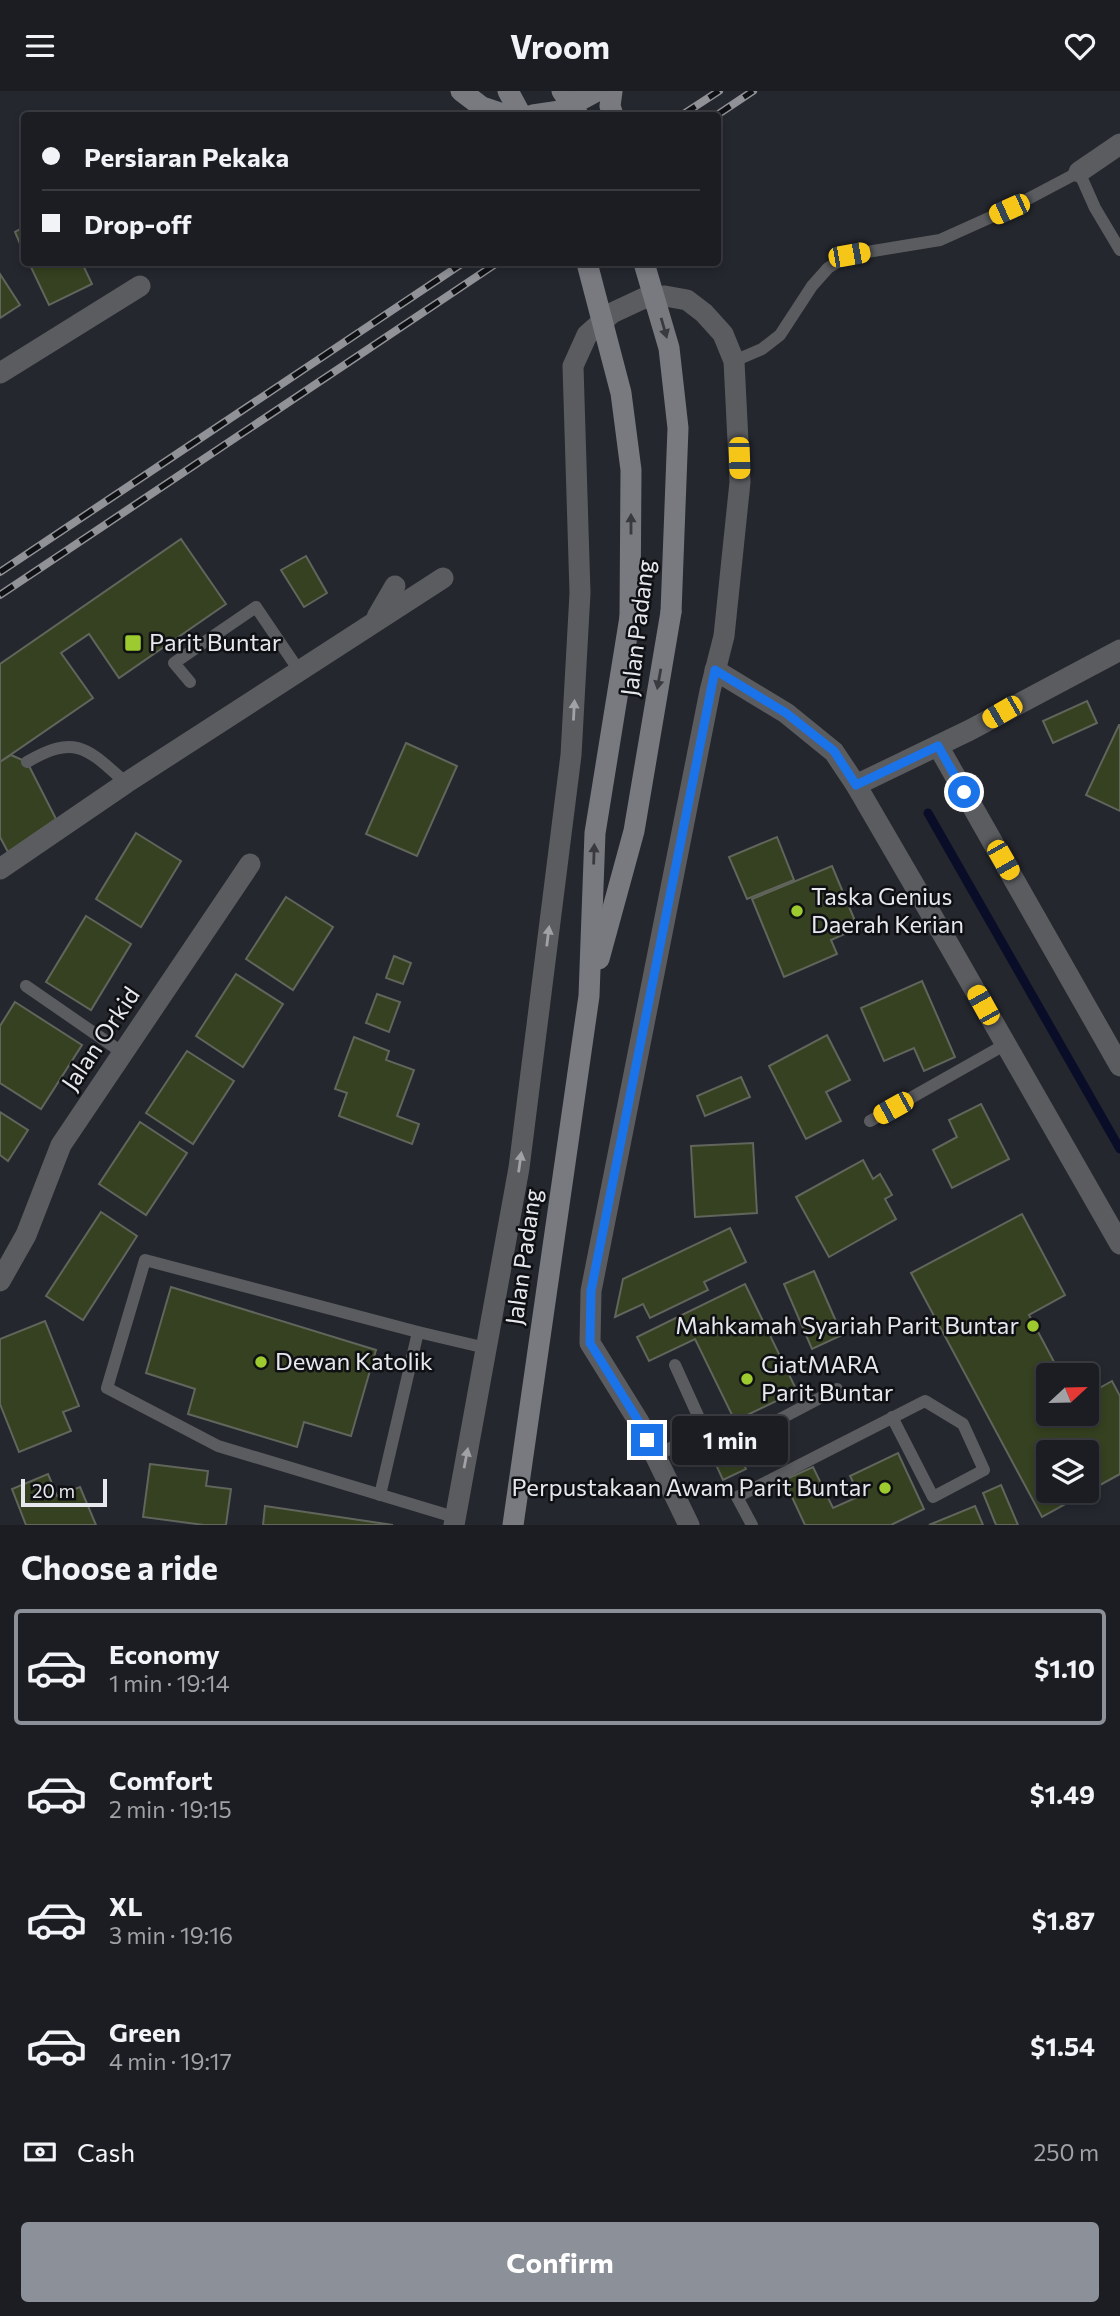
<!DOCTYPE html>
<html lang="en">
<head>
<meta charset="utf-8">
<style>
  body { margin:0; font-family:Commissioner,sans-serif; background:#282a2f; color:#f1f3f6; height:100vh; display:flex; flex-direction:column; font-size:26px; white-space:nowrap }
  * { box-sizing:border-box; margin:0 }
  p { font-size:23px; color:#a0a2a5 }
  .icon { flex:none; width:38px; height:38px; fill:none; stroke:currentColor; stroke-width:2; stroke-linecap:round; stroke-linejoin:round }
  .map { position:relative; height:1434px; overflow:hidden }
  .sheet { display:flex; flex-direction:column; background:#1b1d22; flex:1 }
  .sheet>* { flex:none }
  .top-card { position:absolute; left:21px; top:21px; width:700px; height:154px; border-radius:7px; box-shadow:0 4px 10px #0003,0 0 0 2px #393b40; display:grid; align-content:center; height:154px; padding:0 21px; background:#1b1d22 }
  .needle { width:46px; rotate:68deg }
  .fabs { position:absolute; left:1036px; top:1272px; display:grid; gap:14px }
  .fabs a { display:grid; place-items:center; width:63px; height:63px; border-radius:7px; background:#1b1d22; box-shadow:0 4px 10px #0003,0 0 0 2px #393b40; font-size:35px }
  .scale { position:absolute; left:21px; bottom:18px; width:86px; box-sizing:border-box; padding-left:7px; border:4px solid #e7e8ed; border-top:0; font-size:19px; line-height:24px; white-space:nowrap; color:#e7e8ed; -webkit-text-stroke:5px #0f1013; paint-order:stroke }
  .end { position:absolute; width:32px; height:32px; margin:-16px; border:9px solid #1a73e8; background:#fff; box-shadow:0 0 0 4px #fff }
  .from { border-radius:50% }
  .bubble { position:absolute; height:49px; border-radius:7px; background:#1b1d22; box-shadow:0 4px 10px #0003,0 0 0 2px #393b40; font-size:23px; font-weight:700; line-height:49px; text-align:center }
  .car { position:absolute; width:21px; height:42px; margin:-21px -10px; border-radius:9px; box-shadow:0 0 5px 2px #0007; background:linear-gradient(#f5c518 24%,#345 0 40%,#f5c518 0 76%,#345 0 86%,#f5c518 0) }
  .top-card b { display:flex; align-items:center; gap:24px; height:66px; font-size:26px }
  .top-card b+b { border-top:2px solid #393b40 }
  .top-card i { width:18px; height:18px; background:#f1f3f6 }
  ul { padding:0; list-style:none }
  li { display:flex; align-items:center; gap:21px; height:116px; margin:0 14px 10px; padding:0 7px; border:4px solid transparent; border-radius:7px }
  li div { flex:1 }
  li b { display:block; font-size:26px }
  li em { font-style:normal; font-weight:700 }
  li.current { border-color:#8c9099 }
  li>.icon { width:63px; height:63px; stroke-width:1.5 }
  h2 { padding:0 21px; font-size:32px; line-height:84px }
  .pay { display:flex; align-items:center; gap:18px; height:77px; padding:0 21px; font-size:26px }
  .pay p { margin-inline-start:auto }
  .primary-button { display:flex; gap:14px; margin-top:auto; padding:14px 21px }
  .primary-button a { flex:1; height:80px; border-radius:7px; background:#8c9099; color:#fff; font-size:28px; font-weight:700; line-height:80px; text-align:center }
  header { display:flex; justify-content:space-between; align-items:center; height:91px; padding:0 21px; background:#1b1d22; font-size:32px; font-weight:700 }
  .map>svg:first-child { display:block }
</style>
</head>
<body>
<header><svg class="icon" aria-label="menu" viewBox="0 0 24 24"><path d="M4 6h16M4 12h16M4 18h16"/></svg>Vroom<svg class="icon" aria-label="heart" viewBox="0 0 24 24"><path d="M12 20l-8-8c-3-5 5-10 8-4 3-6 11-1 8 4z"/></svg></header>
<div class="map">
<svg width="1120" height="1434" viewBox="0 0 1120 1434">
  <rect width="100%" height="100%" fill="#24272e"/>
  <g fill="none" stroke-linecap="round" stroke-linejoin="round">
    <path stroke="#090d27" stroke-width="9" d="M928,722L1120,1058"/>
  </g>
  <g fill="#354120" stroke="#61655c" stroke-width="2" fill-rule="evenodd">
    <path d="M24,136V162L15,141Z"/>
    <path d="M29,172H82L92,193L49,214Z"/>
    <path d="M0,183L20,214L0,227Z"/>
    <path d="M181,448L226,513L119,587L89,543L61,562L93,607L0,671V573Z"/>
    <path d="M306,465L327,502L304,516L281,479Z"/>
    <path d="M1087,610L1097,632L1053,652L1043,630Z"/>
    <path d="M1119,634H1120V720L1086,704Z"/>
    <path d="M406,652L457,675L417,765L366,743Z"/>
    <path d="M11,664L27,671L56,728L8,761L0,746V671Z"/>
    <path d="M136,742L181,770L141,836L96,808Z"/>
    <path d="M777,746L794,789L747,808L729,766Z"/>
    <path d="M832,775L858,837L831,849L837,863L784,886L752,808Z"/>
    <path d="M286,806L333,836L293,899L246,868Z"/>
    <path d="M86,825L131,853L91,919L46,891Z"/>
    <path d="M394,865L411,872L403,893L386,887Z"/>
    <path d="M236,883L283,913L243,976L196,945Z"/>
    <path d="M922,890L955,966L924,980L914,957L884,970L861,917Z"/>
    <path d="M377,903L400,911L389,941L366,932Z"/>
    <path d="M15,911L82,954L41,1018L0,992V935Z"/>
    <path d="M827,944L850,989L826,1001L841,1030L806,1048L769,975Z"/>
    <path d="M354,946L389,960L386,969L414,979L397,1025L419,1033L412,1053L339,1025L347,1002L335,998Z"/>
    <path d="M187,960L234,990L193,1053L146,1022Z"/>
    <path d="M741,986L750,1006L705,1025L697,1005Z"/>
    <path d="M981,1013L1009,1068L952,1097L933,1059L957,1046L949,1029Z"/>
    <path d="M0,1021L28,1039L8,1070L0,1064Z"/>
    <path d="M140,1031L187,1062L146,1124L99,1093Z"/>
    <path d="M753,1052L757,1122L695,1126L691,1055Z"/>
    <path d="M863,1069L873,1088L880,1083L892,1104L885,1108L896,1128L829,1166L796,1106Z"/>
    <path d="M101,1121L137,1145L83,1229L46,1205Z"/>
    <path d="M1022,1123L1065,1204L1029,1224L1061,1284H1048V1323H1087V1304L1112,1290L1120,1305V1383L1042,1426L911,1182ZM1048,1362H1087V1400H1048Z"/>
    <path d="M730,1137L746,1171L704,1191L708,1199L650,1227L643,1213L615,1226L623,1188Z"/>
    <path d="M814,1180L842,1244L812,1258L784,1193Z"/>
    <path d="M745,1193L797,1300L735,1330L695,1248L649,1270L637,1246Z"/>
    <path d="M171,1196L376,1259L351,1345L304,1331L297,1356L188,1323L195,1298L146,1282Z"/>
    <path d="M45,1230L79,1315L63,1321L71,1340L19,1361L0,1313V1248Z"/>
    <path d="M736,1355L746,1378L723,1389L712,1365Z"/>
    <path d="M898,1362L924,1418L891,1434H805L784,1389L813,1376L833,1417L860,1405L850,1385Z"/>
    <path d="M150,1373L208,1380L206,1395L231,1398L226,1434H204L143,1426Z"/>
    <path d="M48,1383L57,1405L80,1396L96,1434H26L12,1398Z"/>
    <path d="M1001,1394L1018,1434H996L983,1402Z"/>
    <path d="M265,1415L393,1434H263Z"/>
    <path d="M975,1415L983,1434H929Z"/>
  </g>
  <g fill="none" stroke-linecap="round" stroke-linejoin="round">
    <g stroke="#5b5c60" stroke-width="12">
      <path d="M734,270L762,258L780,244L812,195L828,177L849,164L940,149L1009,118L1079,81L1095,117L1120,159"/>
      <path d="M190,591L174,572L256,516L300,581"/>
      <path d="M27,671C76,642 88,658 126,692"/>
      <path d="M26,895L123,962"/>
      <path d="M870,1030L1006,953"/>
      <path d="M675,1274L704,1338L717,1352L744,1347L837,1298"/>
      <path d="M655,1366L704,1338"/>
      <path d="M380,1404L418,1241"/>
      <path d="M454,1426L218,1355L107,1297L145,1169L418,1241L486,1257"/>
      <path d="M752,1434L737,1406L925,1310L963,1333L984,1379L933,1406L892,1326"/>
    </g>
    <g stroke="#5b5c60" stroke-width="21">
      <path d="M1079,81L1120,53"/>
      <path d="M0,282L140,195"/>
      <path d="M377,526L395,495"/>
      <path d="M715,579L786,622L834,661L856,694L949,854L1120,1153"/>
      <path d="M938,655L1120,975"/>
      <path d="M856,694L970,639L1120,559"/>
      <path d="M0,778L126,692L443,487"/>
      <path d="M0,1190L26,1144L61,1054L250,773"/>
      <path d="M454,1434L519,1077L571,664L580,502L573,275L587,244L612,222L642,208L665,205L687,209L704,222L723,243L734,270L740,391L724,545L710,600L591,1200L590,1252L639,1331L689,1434"/>
    </g>
    <g stroke="#787a80" stroke-width="21">
      <path d="M461,0L482,16L506,24"/>
      <path d="M508,0L521,24"/>
      <path d="M612,0L610,15L613,24"/>
      <path d="M533,24L560,20L597,0"/>
      <path d="M599,868L634,740L671,521"/>
      <path d="M513,1434L589,905L595,742L630,526"/>
    </g>
    <g stroke="#909297" stroke-width="8">
      <g id="rail">
        <path d="M682,24L719,0"/>
        <path d="M717,24L753,0"/>
        <path d="M0,481L463,172"/>
        <path d="M0,504L497,172"/>
      </g>
    </g>
    <use href="#rail" stroke="#0f1013" stroke-width="5" stroke-dasharray="16" stroke-linecap="butt"/>
    <g stroke="#787a80" stroke-width="21">
      <path d="M562,0L578,24"/>
      <path d="M587,172L621,302L631,379L630,526"/>
      <path d="M644,172L669,257L678,337L671,521"/>
    </g>
  </g>
  <defs><path id="oneway-solid" d="M-6-.8H1V-3.2L6.5 0L1 3.2V.8H-6Z" transform="scale(1.75)"/></defs>
  <g fill="#393a3f">
    <use href="#oneway-solid" transform="translate(664 237) rotate(74)"/>
    <use href="#oneway-solid" transform="translate(631 433) rotate(-90)"/>
    <use href="#oneway-solid" transform="translate(659 588) rotate(100)"/>
    <use href="#oneway-solid" transform="translate(594 763) rotate(-88)"/>
  </g>
  <g fill="#a1a2a6">
    <use href="#oneway-solid" transform="translate(574 619) rotate(-87)"/>
    <use href="#oneway-solid" transform="translate(548 845) rotate(-83)"/>
    <use href="#oneway-solid" transform="translate(520 1071) rotate(-82)"/>
    <use href="#oneway-solid" transform="translate(466 1367) rotate(-79)"/>
  </g>
  <g fill="none" stroke-linecap="round" stroke-linejoin="round">
    <path stroke="#1a73e8" stroke-width="9" d="M647,1349L639,1331L590,1252L591,1200L715,579L786,622L834,660L856,694L938,655L964,701"/>
  </g>
  <g fill="#9dca2f" stroke="#0f1013" stroke-width="2.5">
    <rect x="124" y="543" width="18" height="18" rx="3.5"/>
    <circle cx="797" cy="820" r="7"/>
    <circle cx="1033" cy="1235" r="7"/>
    <circle cx="261" cy="1271" r="7"/>
    <circle cx="747" cy="1288" r="7"/>
    <circle cx="885" cy="1397" r="7"/>
  </g>
  <g text-anchor="middle" stroke-width="5" stroke-linejoin="round" paint-order="stroke">
    <g font-size="24" fill="#e7e8ed" stroke="#0f1013">
      <text transform="translate(638 537) rotate(-83)" y="8">Jalan Padang</text>
      <text transform="translate(101 948) rotate(-56)" y="8">Jalan Orkid</text>
      <text transform="translate(524 1166) rotate(-82)" y="8">Jalan Padang</text>
    </g>
    <g font-size="24" fill="#e7e8ed" stroke="#0f1013" text-anchor="start">
      <text x="149" y="560">Parit Buntar</text>
      <text x="811" y="814">Taska Genius<tspan x="811" dy="28">Daerah Kerian</tspan></text>
      <text x="1019" y="1243" text-anchor="end">Mahkamah Syariah Parit Buntar</text>
      <text x="275" y="1279">Dewan Katolik</text>
      <text x="761" y="1282">GiatMARA<tspan x="761" dy="28">Parit Buntar</tspan></text>
      <text x="871" y="1405" text-anchor="end">Perpustakaan Awam Parit Buntar</text>
    </g>
  </g>
</svg>
<div class="fabs">
<a><svg class="needle" viewBox="-14 -14 28 28"><path d="M0-13l5 13h-10z" fill="#e53935"/><path d="M0 13l5-13h-10z" fill="#a0a2a5"/></svg></a>
<a><svg class="icon" aria-label="layers" viewBox="0 0 24 24"><path d="M12 4l9 5-9 5-9-5zM3 14l9 5 9-5"/></svg></a>
</div>
<div class="scale">20 m</div>
<i class="end from" style="left:964px;top:701px"></i>
<i class="end" style="left:647px;top:1349px"></i>
<div class="bubble" style="left:672px;top:1325px;width:116px">1 min</div>
<i class="car" style="left:1009px;top:118px;rotate:246deg"></i>
<i class="car" style="left:849px;top:164px;rotate:80deg"></i>
<i class="car" style="left:739px;top:367px;rotate:178deg"></i>
<i class="car" style="left:1002px;top:621px;rotate:240deg"></i>
<i class="car" style="left:1003px;top:769px;rotate:150deg"></i>
<i class="car" style="left:983px;top:914px;rotate:331deg"></i>
<i class="car" style="left:893px;top:1017px;rotate:241deg"></i>
<div class="top-card">
<b><i class="from"></i>Persiaran Pekaka</b>
<b><i></i>Drop-off</b>
</div>
</div>
<section class="sheet">
<h2>Choose a ride</h2>
<ul>
<li class="current"><svg class="icon" aria-label="car" viewBox="0 0 24 24"><path d="M5 17H2v-5l4-1 3-4h7l3 4 3 1v5h-3M9 17h6M6 11h13"/><circle cx="7" cy="17" r="2"/><circle cx="17" cy="17" r="2"/></svg><div><b>Economy</b><p>1 min · 19:14</p></div><em>$1.10</em></li>
<li><svg class="icon" aria-label="car" viewBox="0 0 24 24"><path d="M5 17H2v-5l4-1 3-4h7l3 4 3 1v5h-3M9 17h6M6 11h13"/><circle cx="7" cy="17" r="2"/><circle cx="17" cy="17" r="2"/></svg><div><b>Comfort</b><p>2 min · 19:15</p></div><em>$1.49</em></li>
<li><svg class="icon" aria-label="car" viewBox="0 0 24 24"><path d="M5 17H2v-5l4-1 3-4h7l3 4 3 1v5h-3M9 17h6M6 11h13"/><circle cx="7" cy="17" r="2"/><circle cx="17" cy="17" r="2"/></svg><div><b>XL</b><p>3 min · 19:16</p></div><em>$1.87</em></li>
<li><svg class="icon" aria-label="car" viewBox="0 0 24 24"><path d="M5 17H2v-5l4-1 3-4h7l3 4 3 1v5h-3M9 17h6M6 11h13"/><circle cx="7" cy="17" r="2"/><circle cx="17" cy="17" r="2"/></svg><div><b>Green</b><p>4 min · 19:17</p></div><em>$1.54</em></li>
</ul>
<div class="pay"><svg class="icon" aria-label="cash" viewBox="0 0 24 24"><path d="M3 7h18v10H3z"/><circle cx="12" cy="12" r="2"/></svg>Cash<p>250 m</p></div>
<div class="primary-button"><a>Confirm</a></div>
</section>
</body>
</html>
